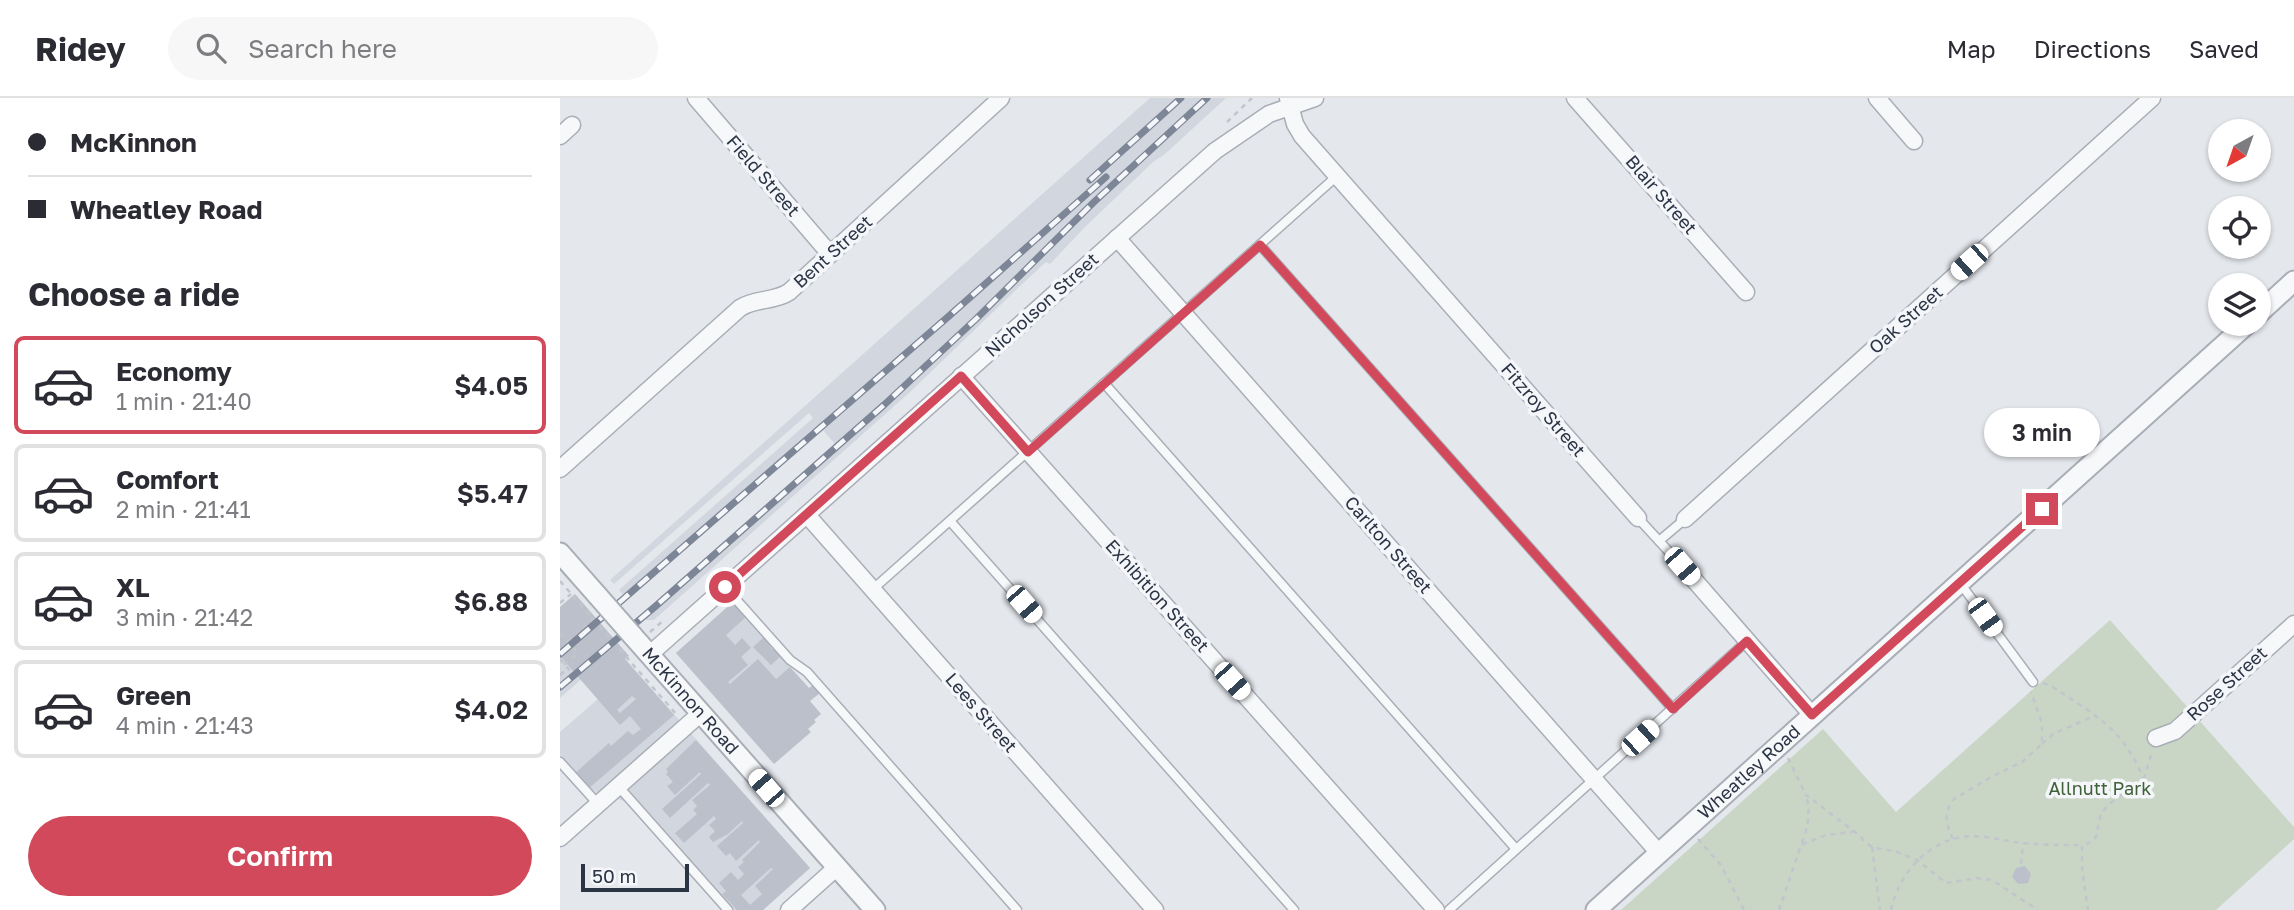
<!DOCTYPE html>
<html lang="en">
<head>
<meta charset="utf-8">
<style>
  body { margin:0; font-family:"Golos Text",sans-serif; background:#f7f7f7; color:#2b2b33; height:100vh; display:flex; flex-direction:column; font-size:26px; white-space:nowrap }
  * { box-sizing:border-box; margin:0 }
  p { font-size:23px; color:#7c7c81 }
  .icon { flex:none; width:38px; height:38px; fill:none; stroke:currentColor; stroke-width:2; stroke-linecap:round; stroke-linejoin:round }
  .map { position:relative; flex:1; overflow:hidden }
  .drawer { display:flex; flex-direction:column; background:#fff; width:560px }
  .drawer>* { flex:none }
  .guide { display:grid; align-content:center; height:154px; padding:0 28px; background:#fff }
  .needle { width:46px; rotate:220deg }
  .tools { position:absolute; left:1648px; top:21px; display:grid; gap:14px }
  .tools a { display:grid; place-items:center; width:63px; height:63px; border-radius:50%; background:#fff; box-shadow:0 2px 5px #0004; font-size:35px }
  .scale { position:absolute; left:21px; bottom:18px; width:108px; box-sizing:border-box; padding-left:7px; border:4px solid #2b3445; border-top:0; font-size:19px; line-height:24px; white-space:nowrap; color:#2b3445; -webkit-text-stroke:5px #f4f6f9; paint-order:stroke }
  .end { position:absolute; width:32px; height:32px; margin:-16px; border:9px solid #d1495b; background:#fff; box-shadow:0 0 0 4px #fff }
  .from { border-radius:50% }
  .bubble { position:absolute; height:49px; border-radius:24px; background:#fff; box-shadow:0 2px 5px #0004; font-size:23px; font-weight:600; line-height:49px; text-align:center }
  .car { position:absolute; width:21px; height:42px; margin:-21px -10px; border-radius:9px; box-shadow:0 0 5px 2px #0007; background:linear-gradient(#fff 24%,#345 0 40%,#fff 0 76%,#345 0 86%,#fff 0) }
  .guide b { display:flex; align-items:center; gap:24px; height:66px; font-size:26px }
  .guide b+b { border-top:2px solid #e1e1e2 }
  .guide i { width:18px; height:18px; background:#2b2b33 }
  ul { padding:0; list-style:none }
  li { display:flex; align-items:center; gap:21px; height:98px; margin:0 14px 10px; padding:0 14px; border:4px solid #e1e1e2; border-radius:10px }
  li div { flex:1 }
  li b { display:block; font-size:26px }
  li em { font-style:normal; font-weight:600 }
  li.current { border-color:#d1495b }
  li>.icon { width:63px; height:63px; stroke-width:1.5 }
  h2 { padding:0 28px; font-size:32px; line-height:84px }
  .cta { display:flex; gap:14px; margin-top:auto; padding:14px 28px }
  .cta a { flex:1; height:80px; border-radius:42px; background:#d1495b; color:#fff; font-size:28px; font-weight:600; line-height:80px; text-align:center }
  header { display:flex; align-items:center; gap:42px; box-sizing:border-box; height:98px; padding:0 35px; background:#fff; border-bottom:2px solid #e1e1e2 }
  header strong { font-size:33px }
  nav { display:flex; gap:38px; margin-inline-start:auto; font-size:24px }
  .search { width:490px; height:63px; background:#f7f7f7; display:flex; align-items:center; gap:18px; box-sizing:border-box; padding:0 24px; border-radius:38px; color:#7c7c81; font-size:26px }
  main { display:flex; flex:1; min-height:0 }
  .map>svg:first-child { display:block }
</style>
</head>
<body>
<header>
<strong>Ridey</strong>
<div class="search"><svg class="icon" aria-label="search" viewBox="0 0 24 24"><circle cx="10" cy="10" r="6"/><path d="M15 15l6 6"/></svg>Search here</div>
<nav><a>Map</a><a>Directions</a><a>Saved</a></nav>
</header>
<main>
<section class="drawer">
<div class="guide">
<b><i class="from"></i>McKinnon</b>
<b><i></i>Wheatley Road</b>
</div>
<h2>Choose a ride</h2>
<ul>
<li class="current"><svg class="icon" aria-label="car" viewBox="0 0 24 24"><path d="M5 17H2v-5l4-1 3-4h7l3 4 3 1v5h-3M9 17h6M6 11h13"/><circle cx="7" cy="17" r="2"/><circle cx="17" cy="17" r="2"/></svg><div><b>Economy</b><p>1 min · 21:40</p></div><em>$4.05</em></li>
<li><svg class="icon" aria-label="car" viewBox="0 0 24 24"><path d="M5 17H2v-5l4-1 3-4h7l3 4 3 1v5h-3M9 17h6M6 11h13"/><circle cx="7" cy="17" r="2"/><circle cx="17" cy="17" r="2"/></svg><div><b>Comfort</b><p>2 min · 21:41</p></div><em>$5.47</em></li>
<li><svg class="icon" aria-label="car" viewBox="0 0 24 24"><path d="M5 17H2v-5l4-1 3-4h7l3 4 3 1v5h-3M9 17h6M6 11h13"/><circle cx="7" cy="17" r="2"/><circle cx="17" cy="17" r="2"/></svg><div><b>XL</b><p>3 min · 21:42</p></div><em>$6.88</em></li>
<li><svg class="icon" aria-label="car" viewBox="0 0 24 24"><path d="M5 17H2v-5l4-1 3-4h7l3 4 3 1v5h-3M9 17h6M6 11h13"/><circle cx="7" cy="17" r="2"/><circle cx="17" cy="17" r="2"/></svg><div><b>Green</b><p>4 min · 21:43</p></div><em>$4.02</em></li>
</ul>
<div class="cta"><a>Confirm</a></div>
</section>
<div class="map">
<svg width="1734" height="812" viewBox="0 0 1734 812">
  <rect width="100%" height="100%" fill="#e4e7ec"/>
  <g fill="#d2d6de">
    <path d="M590,0H666L605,56L593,64L525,129L490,166L486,164L460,188L350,294L94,522H86L81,516L275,346L263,332L67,501L59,492L253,320L249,315L54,486L50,482Z"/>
    <path d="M174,503L230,569L173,619L116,555Z"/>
    <path d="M0,521L55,552L0,600Z"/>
    <path d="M65,561L250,770L203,812H163L67,704L28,691L0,659V634L38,601Z"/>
  </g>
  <path fill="#c9d6c5" d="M1550,522L1734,729V741L1656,812H1061L1263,631L1336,714Z"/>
  <g fill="#bbc0ca" fill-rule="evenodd">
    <path d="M15,496L69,558L65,561L114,617L28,691L14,676L49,645L51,648L68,633L73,637L81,631L70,618L60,627L0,558V509ZM72,598L76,601L60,615L57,612Z"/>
    <path d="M174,503L187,518L166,537L175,547L182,540L191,550L181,559L188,567L168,584L170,586L198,561L216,581L230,569L249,590L253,587L260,595L250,603L261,616L254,622L256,624L248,631L251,634L214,666L116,555Z"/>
    <path d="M204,539L211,550L221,558L211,567L193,549Z"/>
    <path d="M136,642L250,770L203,812H177L162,796L166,793L159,785L171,774L178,782L184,776L178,769L184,764L182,762L200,744L199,742L176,763L170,755L166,758L157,748L183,725L182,723L168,736L153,744L149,739L155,733L149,727L156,721L154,718L124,745L115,735L137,716L133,712L137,708L132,702L150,687L148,685L110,720L102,711L141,676L140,674L115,697L107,688L113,684L106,676L108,674L106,671ZM211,770L213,771L195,788L202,796L190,807L181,797Z"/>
    <path d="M1465,768L1471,776L1468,785L1458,786L1452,779L1456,770Z"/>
  </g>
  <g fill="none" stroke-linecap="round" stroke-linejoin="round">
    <g stroke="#a9aeb7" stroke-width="11">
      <g id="service">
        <path d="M700,147L1113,611"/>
        <path d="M544,285L956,751"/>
        <path d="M1078,420L1122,468"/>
        <path d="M390,423L734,812"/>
        <path d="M1099,443L1125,421"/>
        <path d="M1400,485L1473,584"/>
        <path d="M165,489L230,562L247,574L457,812"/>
        <path d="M312,492L777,78"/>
        <path d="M0,664L38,706"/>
        <path d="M58,688L168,812"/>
        <path d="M889,812L1187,543"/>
      </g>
    </g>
    <g stroke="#a9aeb7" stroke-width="19">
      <g id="minor">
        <path d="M136,0L270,156"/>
        <path d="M728,0L735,26L742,38L1078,420"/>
        <path d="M1015,0L1186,194"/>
        <path d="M1317,0L1354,43"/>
        <path d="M0,38L12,27"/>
        <path d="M557,140L1099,755"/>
        <path d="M401,278L876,812"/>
        <path d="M0,371L180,210C195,200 214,204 229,194L441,0"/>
        <path d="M247,417L595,812"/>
        <path d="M1125,421L1592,0"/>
        <path d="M1122,468L1252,617"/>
        <path d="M89,557L655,53L709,16L755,0"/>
        <path d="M1596,640L1615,633L1734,526"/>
        <path d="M0,740L141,615"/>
        <path d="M229,812L277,769"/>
      </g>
    </g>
    <g stroke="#a9aeb7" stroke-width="23">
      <g id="tertiary">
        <path d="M1699,215L1734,183"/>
        <path d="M0,455L37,497"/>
        <path id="s1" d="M72,537L315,812"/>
        <path id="s2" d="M1036,812L1687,226"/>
      </g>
    </g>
    <g stroke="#c2c5cb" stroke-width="2.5" stroke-dasharray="5 5" stroke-linecap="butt">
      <path d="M667,24L692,0"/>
      <path d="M0,483L117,617"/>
      <path d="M0,505L11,496"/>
      <path d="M90,534L104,522"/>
      <path d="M0,535L18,555L0,570"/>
      <path d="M8,544L33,521"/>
      <path d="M0,561L12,575"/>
      <path d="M0,577L8,570"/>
      <path d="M1483,585L1491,588C1534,616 1564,631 1584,682C1570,691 1549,702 1541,717C1534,731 1544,742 1522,747V770L1528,812"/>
      <path d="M1482,646L1493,636L1534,618"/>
      <path d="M1228,660L1246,697L1299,737L1305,744L1312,749L1337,754L1357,762L1386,785L1417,780L1432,782L1478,812"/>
      <path d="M1584,681L1592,654"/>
      <path d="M1138,741L1161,767L1184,812"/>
      <path d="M1393,741C1386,727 1383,714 1394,701L1433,678L1462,664L1482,646V625L1471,594"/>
      <path d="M1242,745C1248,728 1251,715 1246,697"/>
      <path d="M1312,749L1320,812"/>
      <path d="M1461,766L1463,745"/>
      <path d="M1219,812L1241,747L1266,737L1293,734"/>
      <path d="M1331,812C1338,778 1366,744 1403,739C1422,736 1443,743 1462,745C1482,747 1502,747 1522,747"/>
    </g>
    <use href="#service" stroke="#f7f8fa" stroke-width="8"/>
    <use href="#minor" stroke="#f7f8fa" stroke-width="16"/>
    <use href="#tertiary" stroke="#f7f8fa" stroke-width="19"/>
    <g stroke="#7d8696" stroke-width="7">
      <g id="rail">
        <path d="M530,82L621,0"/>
        <path d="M0,556L389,218L546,79"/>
        <path d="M0,589L97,507L324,307L416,221L534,104L647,0"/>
      </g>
    </g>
    <use href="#rail" stroke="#f4f6f9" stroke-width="4.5" stroke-dasharray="13" stroke-linecap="butt"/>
    <g stroke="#a9aeb7" stroke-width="23" stroke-linecap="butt">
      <path id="tertiary-bridge" d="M37,497L72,537"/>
    </g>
    <use href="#tertiary-bridge" stroke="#f7f8fa" stroke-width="19"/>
  </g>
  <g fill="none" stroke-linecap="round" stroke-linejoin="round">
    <path stroke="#d1495b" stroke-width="9" d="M165,489L401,278L468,354L700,147L1113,611L1187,543L1252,617L1482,411"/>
  </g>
  <g text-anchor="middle" stroke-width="7" stroke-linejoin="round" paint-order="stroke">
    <g font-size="18" fill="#2b3445" stroke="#f4f6f9">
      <text transform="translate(203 78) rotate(49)" y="6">Field Street</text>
      <text transform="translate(1101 97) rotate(49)" y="6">Blair Street</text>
      <text transform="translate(273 154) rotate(-42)" y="6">Bent Street</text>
      <text transform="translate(482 207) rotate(-42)" y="6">Nicholson Street</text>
      <text transform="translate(1346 222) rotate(-42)" y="6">Oak Street</text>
      <text transform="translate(983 312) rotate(49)" y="6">Fitzroy Street</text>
      <text transform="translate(828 447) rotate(49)" y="6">Carlton Street</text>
      <text transform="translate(597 498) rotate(48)" y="6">Exhibition Street</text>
      <text transform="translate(1667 586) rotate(-42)" y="6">Rose Street</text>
      <text dy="6" stroke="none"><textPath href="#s1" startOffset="88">McKinnon Road</textPath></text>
      <text transform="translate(421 615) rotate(49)" y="6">Lees Street</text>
      <text dy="6" stroke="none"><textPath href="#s2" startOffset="206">Wheatley Road</textPath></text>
    </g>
    <g font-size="18" fill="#3f6138" stroke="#f4f6f9">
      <text x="1540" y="697">Allnutt Park</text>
    </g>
  </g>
</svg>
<div class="tools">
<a><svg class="needle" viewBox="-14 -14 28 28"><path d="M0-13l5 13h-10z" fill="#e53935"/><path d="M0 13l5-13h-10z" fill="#7c7c81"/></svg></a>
<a><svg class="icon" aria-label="locate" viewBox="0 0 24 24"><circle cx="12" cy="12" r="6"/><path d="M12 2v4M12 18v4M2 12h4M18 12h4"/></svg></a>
<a><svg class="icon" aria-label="layers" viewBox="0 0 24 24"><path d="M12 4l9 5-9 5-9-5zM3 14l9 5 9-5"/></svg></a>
</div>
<div class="scale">50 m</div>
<i class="end from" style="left:165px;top:489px"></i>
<i class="end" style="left:1482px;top:411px"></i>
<div class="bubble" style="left:1424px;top:310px;width:116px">3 min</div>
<i class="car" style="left:1409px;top:164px;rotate:228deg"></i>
<i class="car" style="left:1122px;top:468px;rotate:139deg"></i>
<i class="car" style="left:464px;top:506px;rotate:139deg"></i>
<i class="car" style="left:1425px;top:519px;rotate:144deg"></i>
<i class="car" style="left:672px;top:583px;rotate:138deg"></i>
<i class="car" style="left:1080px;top:640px;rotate:48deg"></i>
<i class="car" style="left:206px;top:690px;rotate:319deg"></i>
</div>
</main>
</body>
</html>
